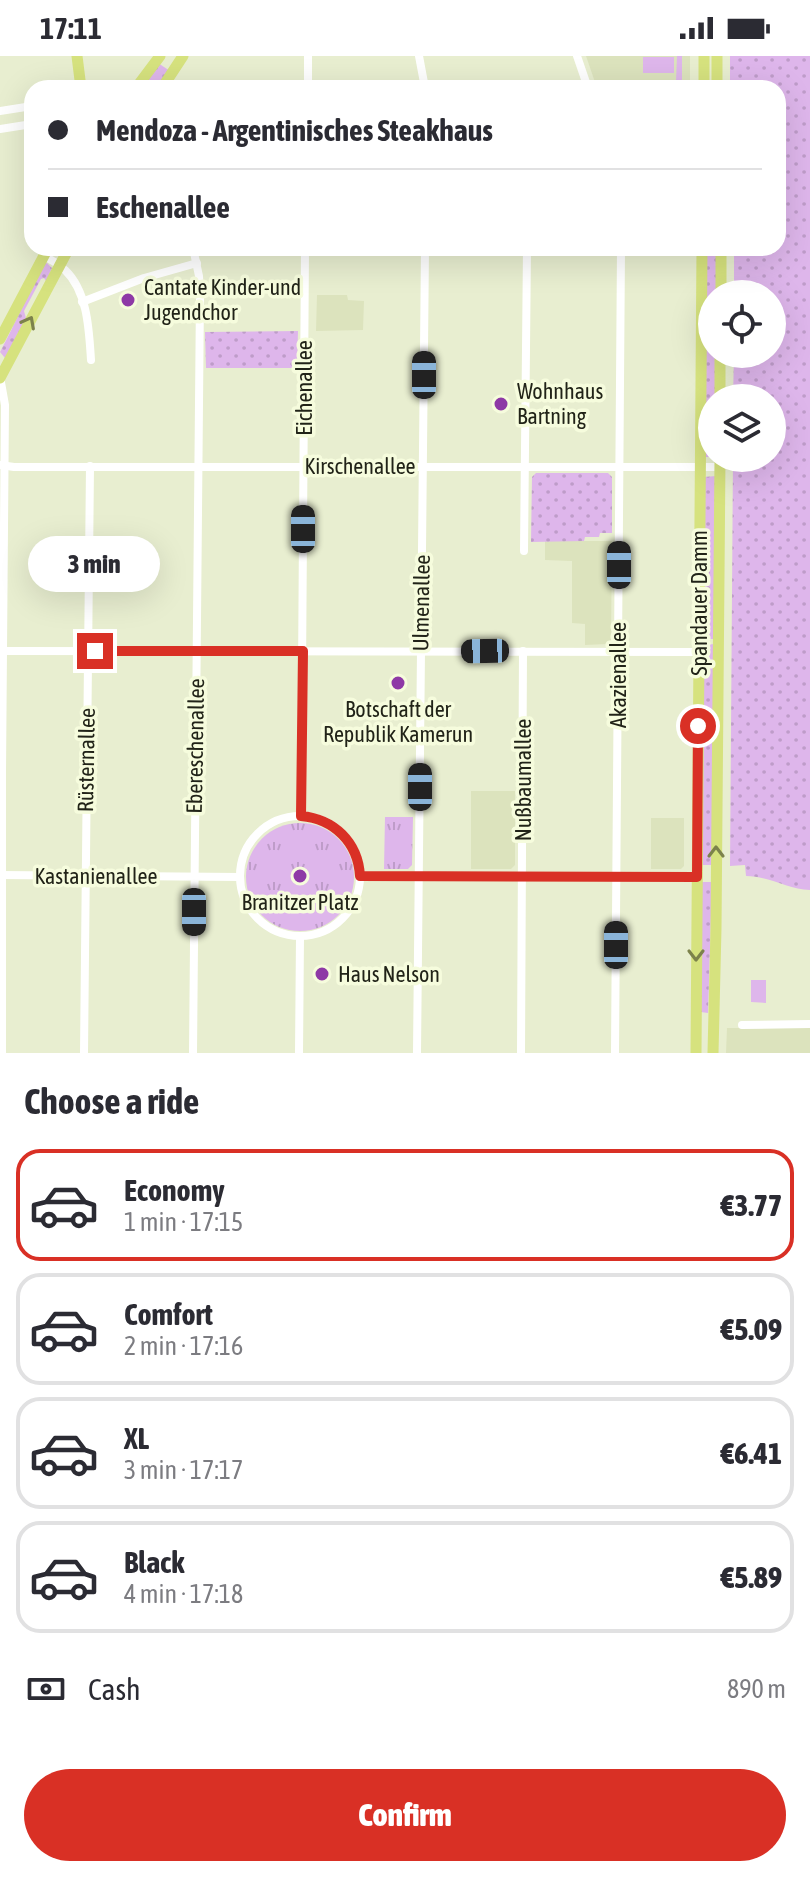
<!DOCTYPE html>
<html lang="en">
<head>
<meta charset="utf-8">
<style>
  body { margin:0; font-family:"Asap Condensed",sans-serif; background:#f2f2f3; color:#2b2b33; height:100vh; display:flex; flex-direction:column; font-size:30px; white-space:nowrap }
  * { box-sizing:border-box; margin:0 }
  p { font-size:26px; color:#7c7c81 }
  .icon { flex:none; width:44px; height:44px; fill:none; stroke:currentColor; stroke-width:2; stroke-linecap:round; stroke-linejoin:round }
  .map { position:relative; height:997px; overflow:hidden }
  .side { display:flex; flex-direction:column; background:#fff; flex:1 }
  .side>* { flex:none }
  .guide { position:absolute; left:24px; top:24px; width:762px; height:176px; border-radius:24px; box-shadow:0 8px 32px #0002; display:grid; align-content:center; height:176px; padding:0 24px; background:#fff }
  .controls { position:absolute; left:698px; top:224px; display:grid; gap:16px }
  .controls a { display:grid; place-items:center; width:88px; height:88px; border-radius:50%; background:#fff; box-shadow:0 8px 32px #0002; font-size:40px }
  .end { position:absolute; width:36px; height:36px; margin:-18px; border:10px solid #d93025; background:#fff; box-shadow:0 0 0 4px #fff }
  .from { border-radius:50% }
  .bubble { position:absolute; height:56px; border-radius:28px; background:#fff; box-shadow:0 8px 32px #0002; font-size:26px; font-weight:800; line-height:56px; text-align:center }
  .car { position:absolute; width:24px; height:48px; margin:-24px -12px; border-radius:10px; box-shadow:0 0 6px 2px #0007; background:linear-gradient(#222 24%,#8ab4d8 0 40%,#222 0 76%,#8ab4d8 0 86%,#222 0) }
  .guide b { display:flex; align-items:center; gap:28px; height:76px; font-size:30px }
  .guide b+b { border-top:2px solid #e1e1e2 }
  .guide i { width:20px; height:20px; background:#2b2b33 }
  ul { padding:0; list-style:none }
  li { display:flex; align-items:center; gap:24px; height:112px; margin:0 16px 12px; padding:0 8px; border:4px solid #e1e1e2; border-radius:24px }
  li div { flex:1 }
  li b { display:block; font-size:30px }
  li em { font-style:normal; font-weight:800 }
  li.on { border-color:#d93025 }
  li>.icon { width:72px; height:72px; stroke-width:1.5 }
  h2 { padding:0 24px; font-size:36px; line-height:96px }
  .pay { display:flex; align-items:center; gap:20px; height:88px; padding:0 24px; font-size:30px }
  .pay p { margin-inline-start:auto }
  .cta { display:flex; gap:16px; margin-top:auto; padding:16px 24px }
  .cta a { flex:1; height:92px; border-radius:48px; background:#d93025; color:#fff; font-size:32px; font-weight:800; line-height:92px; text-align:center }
  .status { display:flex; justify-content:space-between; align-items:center; height:56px; padding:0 40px; background:#fff; direction:ltr }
  .status svg { height:22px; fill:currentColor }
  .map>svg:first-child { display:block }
</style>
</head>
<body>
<div class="status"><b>17:11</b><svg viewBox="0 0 49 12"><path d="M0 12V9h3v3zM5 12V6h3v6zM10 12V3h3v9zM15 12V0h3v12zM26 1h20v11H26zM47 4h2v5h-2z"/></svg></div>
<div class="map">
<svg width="810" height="997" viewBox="0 0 810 997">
  <defs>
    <pattern id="grass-dots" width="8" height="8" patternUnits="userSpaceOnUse" patternTransform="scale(2)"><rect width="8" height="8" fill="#deb6eb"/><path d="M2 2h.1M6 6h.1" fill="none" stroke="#be9cc9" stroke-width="1.8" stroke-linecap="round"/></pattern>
    <pattern id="park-tufts" width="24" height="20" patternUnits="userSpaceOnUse" patternTransform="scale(2)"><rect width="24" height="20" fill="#deb6eb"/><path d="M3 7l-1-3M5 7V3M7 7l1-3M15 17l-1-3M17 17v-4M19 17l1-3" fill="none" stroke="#be9cc9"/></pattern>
  </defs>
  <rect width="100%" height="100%" fill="#e8eed0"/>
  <g fill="#dce3bd">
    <path d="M586,0H690V32H597Z"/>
    <path d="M317,239H347L348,244L364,245L363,274L316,275Z"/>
    <path d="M545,485H612L611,584L607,588L585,589V568L572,567V505L545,504Z"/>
    <path d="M471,735H515V809L511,813H471Z"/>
    <path d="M651,762H684V810L681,813H651Z"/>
    <path d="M727,972H810V997H726Z"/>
  </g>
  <g fill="url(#grass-dots)">
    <path d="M730,0H810V834C788,833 769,820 746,820L745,809L730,810L733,402H772V342H733L734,298H772V238H734V192H778V32H730Z"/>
    <path d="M158,7L170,15L159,32H140Z"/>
    <path d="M706,192H717V238H712V298H717L716,342H712V401H704Z"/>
    <path d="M47,207L52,212L46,225L44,222L41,223L24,255L26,262L5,302L0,296C16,266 28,237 44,208Z"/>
    <path d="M298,275L297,312H206L205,276Z"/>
    <path d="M536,417H608L612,421V477H600L599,481H585L584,485L531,486L532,421Z"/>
    <path d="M716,420L714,583H703L704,421Z"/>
    <path d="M714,588L713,809H701L703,589Z"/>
    <path d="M702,826H712L708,957L701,956Z"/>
  </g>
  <g fill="url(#park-tufts)">
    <path d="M385,761H413L412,809L408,813H384Z"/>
    <circle cx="300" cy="821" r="54"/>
  </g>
  <g fill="#deb6eb">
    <path d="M677,0H682V29H598V24L676,25Z"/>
    <rect x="643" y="1" width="31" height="16"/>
    <path d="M751,924H766V947L751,946Z"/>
  </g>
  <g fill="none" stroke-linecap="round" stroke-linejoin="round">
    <g stroke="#fff" stroke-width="8">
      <path d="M419,0L425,32"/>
      <path d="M577,0L588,32"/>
      <path d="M308,32V0"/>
      <path d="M0,55L32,50"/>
      <path d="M0,73L32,68"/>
      <path d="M193,192L199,220L200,239L193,997"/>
      <path d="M44,200C51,204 59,208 65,214C88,236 89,275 91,304"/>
      <path d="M82,246L144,222L197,207"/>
      <path d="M0,321L5,349L2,716V997"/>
      <path d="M0,409L14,411H720"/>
      <path d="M524,495L527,192"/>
      <path d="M0,595L699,596"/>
      <path d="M301,760L305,192"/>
      <circle cx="300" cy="820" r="60"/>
      <path d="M0,819L240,821"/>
      <path d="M360,820L697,821"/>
      <path d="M742,969L810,968"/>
      <path d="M84,997L90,410"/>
      <path d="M299,997L300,881"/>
      <path d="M417,997L425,192"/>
      <path d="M521,997L523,595"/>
      <path d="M615,997L621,192"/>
    </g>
    <g stroke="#d6e27e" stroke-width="11">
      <path d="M77,0L81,32"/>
      <path d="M136,32L160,0"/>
      <path d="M162,32L183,0"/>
      <path d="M704,32V0"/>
      <path d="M717,32V0"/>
      <path d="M721,192V238"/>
      <path d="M0,283L48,192"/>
      <path d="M0,322L69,192"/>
      <path d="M720,342V298"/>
      <path d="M696,997L702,192"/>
      <path d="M713,997L716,872L720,402"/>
    </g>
  </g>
  <defs><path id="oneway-chevron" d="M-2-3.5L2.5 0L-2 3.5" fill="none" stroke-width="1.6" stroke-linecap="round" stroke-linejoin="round" transform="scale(2)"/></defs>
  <g stroke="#7c824b">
    <use href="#oneway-chevron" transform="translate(29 266) rotate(-62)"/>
    <use href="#oneway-chevron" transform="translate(716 796) rotate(-90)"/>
    <use href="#oneway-chevron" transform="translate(696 899) rotate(90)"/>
  </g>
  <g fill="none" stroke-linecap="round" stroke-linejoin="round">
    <path stroke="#d93025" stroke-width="10" d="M95,595H303L301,760C334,763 358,786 360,820L697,821L698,670"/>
  </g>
  <g fill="#8e39a6" stroke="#f6fcdd" stroke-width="3">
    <circle cx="128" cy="244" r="8"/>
    <circle cx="501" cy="348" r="8"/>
    <circle cx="398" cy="627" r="8"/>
    <circle cx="300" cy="820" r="8"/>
    <circle cx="322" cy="918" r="8"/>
  </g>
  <g text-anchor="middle" stroke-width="7" stroke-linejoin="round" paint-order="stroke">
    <g font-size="22" fill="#212318" stroke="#f6fcdd" text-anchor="start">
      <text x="144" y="239">Cantate Kinder-und<tspan x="144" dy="25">Jugendchor</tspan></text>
      <text x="517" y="343">Wohnhaus<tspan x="517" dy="25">Bartning</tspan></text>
      <text x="398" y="661" text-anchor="middle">Botschaft der<tspan x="398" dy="25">Republik Kamerun</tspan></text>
      <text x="300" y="854" text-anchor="middle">Branitzer Platz</text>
      <text x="338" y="926">Haus Nelson</text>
    </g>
    <g font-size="22" fill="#212318" stroke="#f6fcdd">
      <text transform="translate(304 332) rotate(-90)" y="8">Eichenallee</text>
      <text x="360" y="418">Kirschenallee</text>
      <text transform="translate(421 547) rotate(-89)" y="8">Ulmenallee</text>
      <text transform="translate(699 547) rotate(-90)" y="8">Spandauer Damm</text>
      <text transform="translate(618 619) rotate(-90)" y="8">Akazienallee</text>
      <text transform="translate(195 690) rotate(-89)" y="8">Ebereschenallee</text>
      <text transform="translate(86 704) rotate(-89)" y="8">Rüsternallee</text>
      <text transform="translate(523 724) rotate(-90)" y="8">Nußbaumallee</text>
      <text x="96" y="828">Kastanienallee</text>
    </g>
  </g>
</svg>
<div class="controls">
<a><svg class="icon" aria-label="locate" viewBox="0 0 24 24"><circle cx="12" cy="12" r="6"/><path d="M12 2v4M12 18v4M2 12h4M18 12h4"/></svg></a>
<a><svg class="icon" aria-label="layers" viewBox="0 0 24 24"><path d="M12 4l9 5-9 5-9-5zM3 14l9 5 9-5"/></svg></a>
</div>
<i class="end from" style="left:698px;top:670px"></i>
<i class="end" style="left:95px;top:595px"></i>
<div class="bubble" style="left:28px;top:480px;width:132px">3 min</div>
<i class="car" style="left:424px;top:319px;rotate:0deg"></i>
<i class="car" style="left:303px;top:473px;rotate:0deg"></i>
<i class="car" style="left:619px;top:509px;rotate:0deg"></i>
<i class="car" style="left:485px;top:595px;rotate:269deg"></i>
<i class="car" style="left:420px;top:731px;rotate:0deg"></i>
<i class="car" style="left:194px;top:856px;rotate:180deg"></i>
<i class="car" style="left:616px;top:889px;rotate:0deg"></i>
<div class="guide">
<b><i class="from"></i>Mendoza - Argentinisches Steakhaus</b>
<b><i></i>Eschenallee</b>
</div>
</div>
<section class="side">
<h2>Choose a ride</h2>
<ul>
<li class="on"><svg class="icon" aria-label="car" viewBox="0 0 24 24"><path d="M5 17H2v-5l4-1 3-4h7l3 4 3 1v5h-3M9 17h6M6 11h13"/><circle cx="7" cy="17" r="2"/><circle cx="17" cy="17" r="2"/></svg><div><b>Economy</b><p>1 min · 17:15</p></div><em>€3.77</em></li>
<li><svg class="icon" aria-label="car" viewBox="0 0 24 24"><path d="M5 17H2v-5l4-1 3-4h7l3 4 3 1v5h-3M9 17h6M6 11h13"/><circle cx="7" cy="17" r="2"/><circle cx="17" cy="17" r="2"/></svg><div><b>Comfort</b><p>2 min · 17:16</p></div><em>€5.09</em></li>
<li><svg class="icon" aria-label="car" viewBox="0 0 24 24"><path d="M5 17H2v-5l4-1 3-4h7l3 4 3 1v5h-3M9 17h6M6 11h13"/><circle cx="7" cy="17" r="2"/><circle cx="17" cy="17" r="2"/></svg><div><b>XL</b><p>3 min · 17:17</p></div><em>€6.41</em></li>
<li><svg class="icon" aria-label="car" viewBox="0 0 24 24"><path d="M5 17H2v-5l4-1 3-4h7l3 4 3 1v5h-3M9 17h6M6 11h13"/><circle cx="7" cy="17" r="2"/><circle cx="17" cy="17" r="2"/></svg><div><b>Black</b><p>4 min · 17:18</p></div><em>€5.89</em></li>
</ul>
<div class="pay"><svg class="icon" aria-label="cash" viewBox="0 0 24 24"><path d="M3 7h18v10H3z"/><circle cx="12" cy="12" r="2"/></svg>Cash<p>890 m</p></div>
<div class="cta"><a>Confirm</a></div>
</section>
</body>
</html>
